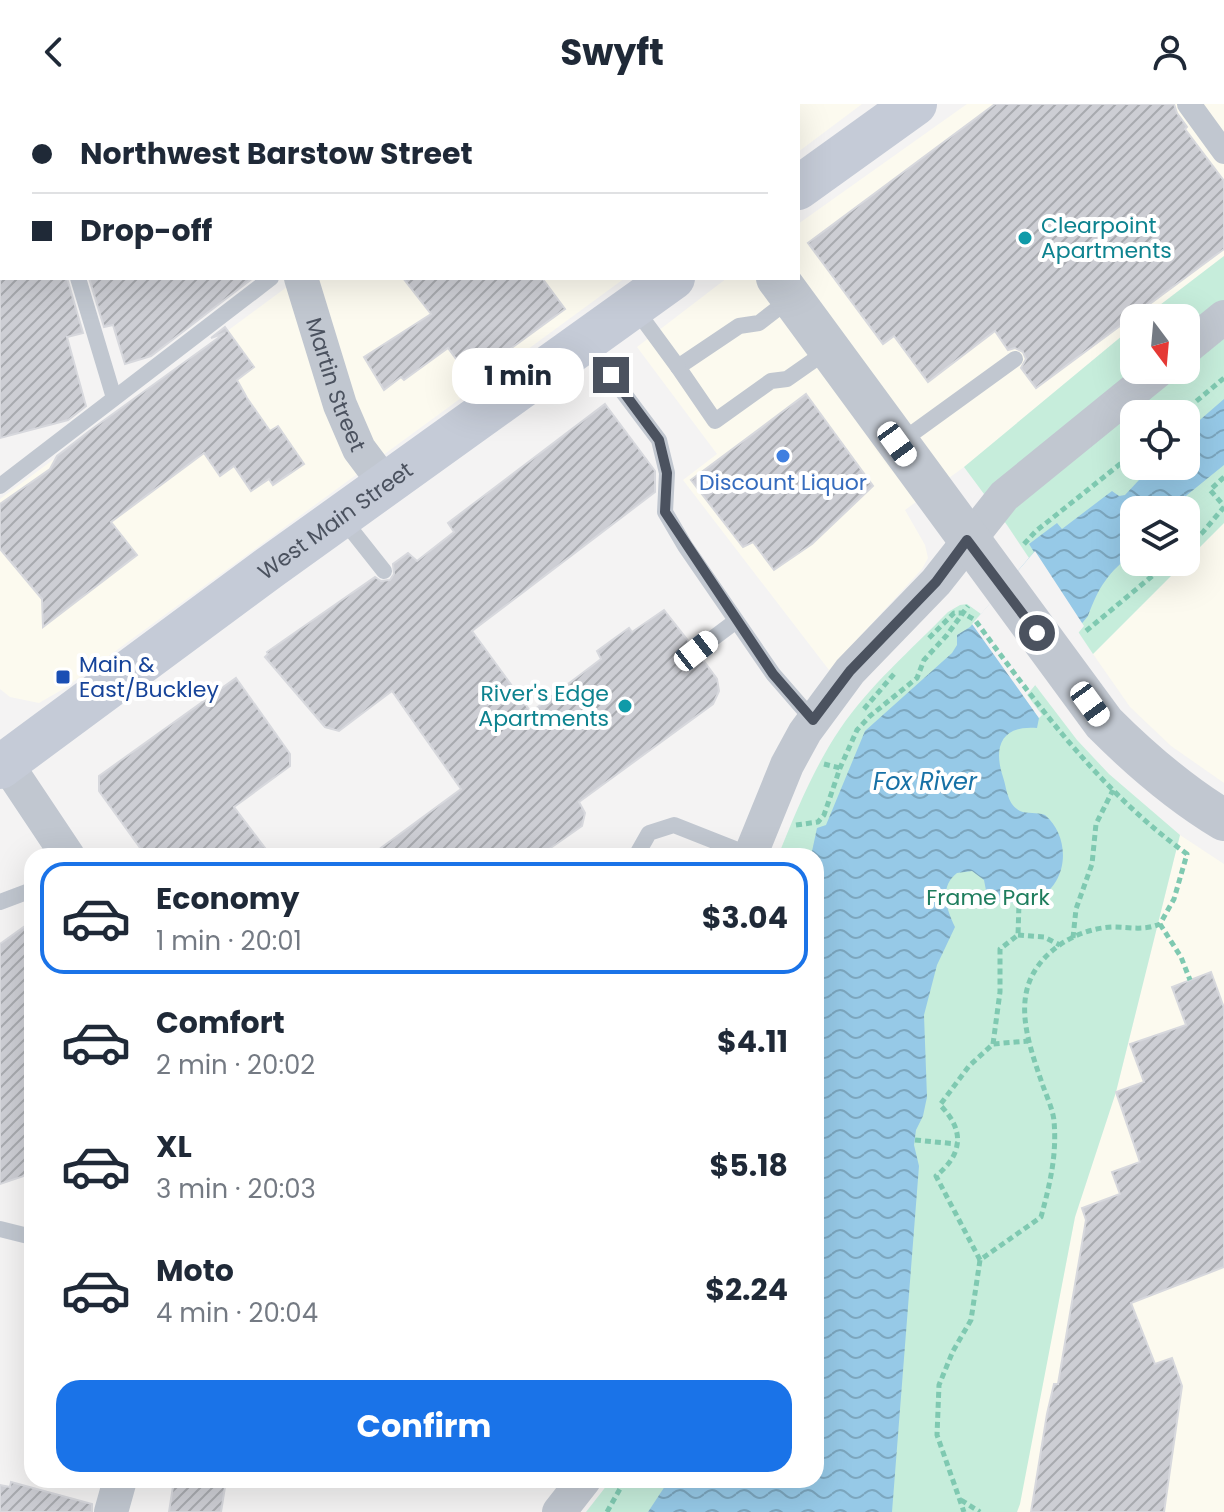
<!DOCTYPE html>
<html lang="en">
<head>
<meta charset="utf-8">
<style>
  body { margin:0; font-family:Poppins,sans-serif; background:#f6f6f7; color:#1f2937; height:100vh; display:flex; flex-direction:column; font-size:30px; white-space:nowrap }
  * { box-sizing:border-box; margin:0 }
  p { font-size:26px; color:#747a83 }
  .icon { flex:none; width:44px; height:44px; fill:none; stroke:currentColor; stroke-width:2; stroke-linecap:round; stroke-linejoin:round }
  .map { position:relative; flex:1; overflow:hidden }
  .side { position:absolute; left:24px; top:744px; width:800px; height:640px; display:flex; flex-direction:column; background:#fff; border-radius:24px; box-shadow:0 8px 32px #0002 }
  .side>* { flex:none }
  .guide { position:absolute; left:0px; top:0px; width:800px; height:176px; box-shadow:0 8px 32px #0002; display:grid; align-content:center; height:176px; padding:0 32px; background:#fff }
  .needle { width:52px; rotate:164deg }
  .tools { position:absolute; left:1120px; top:200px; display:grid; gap:16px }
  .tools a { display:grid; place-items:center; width:80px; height:80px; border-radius:16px; background:#fff; box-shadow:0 8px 32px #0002; font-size:40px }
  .end { position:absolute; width:36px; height:36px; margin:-18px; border:10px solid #4b525f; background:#fff; box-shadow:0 0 0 4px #fff }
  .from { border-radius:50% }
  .bubble { position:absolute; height:56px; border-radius:24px; background:#fff; box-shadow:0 8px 32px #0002; font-size:26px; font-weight:700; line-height:56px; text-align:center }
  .car { position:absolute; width:24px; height:48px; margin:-24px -12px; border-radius:10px; box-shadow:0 0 6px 2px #0007; background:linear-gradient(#fff 24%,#345 0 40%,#fff 0 76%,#345 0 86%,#fff 0) }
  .guide b { display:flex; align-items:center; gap:28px; height:76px; font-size:30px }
  .guide b+b { border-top:2px solid #e0e1e3 }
  .guide i { width:20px; height:20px; background:#1f2937 }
  ul { padding:14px 0 0; list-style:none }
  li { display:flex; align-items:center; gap:24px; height:112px; margin:0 16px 12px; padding:0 16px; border:4px solid transparent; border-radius:24px }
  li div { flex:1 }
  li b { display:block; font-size:30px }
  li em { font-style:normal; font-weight:700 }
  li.on { border-color:#1a73e8 }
  li>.icon { width:72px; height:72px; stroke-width:1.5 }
  .primary-button { display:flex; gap:16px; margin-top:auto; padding:16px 32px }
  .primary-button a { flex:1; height:92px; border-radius:24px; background:#1a73e8; color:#fff; font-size:32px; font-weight:700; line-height:92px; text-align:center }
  header { display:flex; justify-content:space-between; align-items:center; height:104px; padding:0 32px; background:#fff; font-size:36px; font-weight:700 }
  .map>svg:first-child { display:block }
</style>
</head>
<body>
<header><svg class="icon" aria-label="back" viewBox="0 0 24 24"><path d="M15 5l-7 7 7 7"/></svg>Swyft<svg class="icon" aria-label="person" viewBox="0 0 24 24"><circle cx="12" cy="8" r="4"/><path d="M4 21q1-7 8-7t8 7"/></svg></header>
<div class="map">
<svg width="1224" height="1408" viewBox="0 0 1224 1408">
  <defs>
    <pattern id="water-waves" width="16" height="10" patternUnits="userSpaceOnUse" patternTransform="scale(2)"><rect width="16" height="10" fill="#96c9e7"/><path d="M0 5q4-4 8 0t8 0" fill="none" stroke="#7ca6be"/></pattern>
    <pattern id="building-hatch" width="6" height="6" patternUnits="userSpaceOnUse" patternTransform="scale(2)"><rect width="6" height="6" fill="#cdced4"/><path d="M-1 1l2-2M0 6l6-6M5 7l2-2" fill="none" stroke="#a8aaaf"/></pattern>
  </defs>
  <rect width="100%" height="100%" fill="#f4f3f3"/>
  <g fill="#fcfaef">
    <path d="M270,0H862L798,48V2Z"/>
    <path d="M967,0H1224V152L1143,214H1134V222L964,363L905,406L925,441L928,454L922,465L829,566L683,376L717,350L637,243L727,174H798V120Z"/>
    <path d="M299,174H625L65,584L39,599L10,593L0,585V395Z"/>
    <path d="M1224,419V679L1171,642L1130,603L1093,550Z"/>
    <path d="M1180,731L1224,760V1408H1017L1075,1113L1116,988Z"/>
  </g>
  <g fill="#c6eddb" fill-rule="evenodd">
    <path d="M1224,152V419L1186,457V406H1134V458H1185L1093,550L1007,421L964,363L1134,222V266H1186V214H1143ZM1134,310H1186V362H1134Z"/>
    <path d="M967,500L981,510L1077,636L1109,670L1180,731L1116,988L1075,1113L1020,1400L1017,1408H586L611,1376H816V752H778C796,708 813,665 840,625C869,582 911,546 948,508L960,501Z"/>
  </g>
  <path fill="url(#water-waves)" d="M1224,295V361L1187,391L1175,406H1134V448C1108,469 1099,482 1088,512L1023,591L1039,614L1037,624C1001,621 993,643 1003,673C1007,685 1007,700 1020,707C1027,710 1037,708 1045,711C1072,734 1069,783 1033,796C1019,801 1003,797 988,797L984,776L972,767L957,769C939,783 946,804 955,823L937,861L924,911L927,993L923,1012L916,1026L914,1041L919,1062L892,1408H648L669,1376H816V752H811L817,724L826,721L865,627L952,549L957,541V531L970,523L1034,448L1029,440L1057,419L1062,425L1112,387L1119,392L1125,391L1152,362H1186V328Z"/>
  <path fill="#f4f3f3" d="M1035,447L1084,522L1027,591L1042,611L1039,614L972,520Z"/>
  <g fill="url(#building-hatch)" stroke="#d7d8dd" stroke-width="2">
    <path d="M995,0H1174L1177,9L1187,23L1185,25L1224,77V145L1036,284L1021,264L1026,255L1023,248L1015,244L1008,246L995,227L928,278L894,232L883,240L808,139Z"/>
    <path d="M0,174H67L83,229L67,233L86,302L68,316L0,334Z"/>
    <path d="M89,174H253L151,252L125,260L113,221L104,223Z"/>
    <path d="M403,174H542L565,205L470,274L448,244L404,276L401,273L384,286L364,253L431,210Z"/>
    <path d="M225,223L254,263L237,276L247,294L270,327L278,322L304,360L273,381L269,375L251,387L234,362L220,372L204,349L111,418L137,451L43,523L42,495L0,445V400L50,365L57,352L92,325L225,229L211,234Z"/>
    <path d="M806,290L873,382L812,440L774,466L753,438L743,443L691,376Z"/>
    <path d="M605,300L655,367V388L472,527L531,608L601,555L597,547L629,524L632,528L664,506L689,538L685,548L688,554L697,558L703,556L717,575L719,587L713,600L579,698L585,709L582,722L539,752H370L461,685L392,587L339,627L325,623L265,553L268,550L267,548L375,473L381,477L390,476L394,470L393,460L408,449L417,457L454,428L448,419Z"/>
    <path d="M236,574L290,650V662L234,703L271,752H146L99,687V672Z"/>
    <path d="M32,817V1063L24,1072L0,1080V840Z"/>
    <path d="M1211,868L1224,904V1163L1131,1199L1155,1260L1172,1254L1182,1282L1164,1408H1031L1047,1310L1054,1280H1058L1086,1116L1082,1104L1120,1090L1112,1068L1140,1058L1116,988L1144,978L1130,940L1186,921L1172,883Z"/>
    <path d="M174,1376L225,1383L221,1408H169Z"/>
    <path d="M11,1378L92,1400V1408H0V1381L10,1383Z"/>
  </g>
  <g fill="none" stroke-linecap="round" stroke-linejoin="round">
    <g stroke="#7fc9b1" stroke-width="5" stroke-dasharray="6 4" stroke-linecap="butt">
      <path d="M1181,310L1224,274"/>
      <path d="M1224,373L1210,386L1224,402"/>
      <path d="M1024,440L1036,427L1134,349"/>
      <path d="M1186,443L1203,428L1224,403"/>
      <path d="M1086,527L1169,458"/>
      <path d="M929,534L954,509H963L975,516C1038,602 1100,687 1187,750L1174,795L1160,820C1143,827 1130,823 1112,823C1094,824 1076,830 1061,840C1006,878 1025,930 1043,982C1047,993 1053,1006 1054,1017C1057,1051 1050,1080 1041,1113L980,1156L971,1216L953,1247L939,1281L937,1331L964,1408"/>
      <path d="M864,605L894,570"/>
      <path d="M824,660L840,664"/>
      <path d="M796,721L818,718L824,711L840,664L857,626L870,612L917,574L924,556L947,531L968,502"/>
      <path d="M1160,820L1181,853L1190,876"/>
      <path d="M1018,831L1044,833L1060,841"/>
      <path d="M1073,834L1076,805L1092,760L1096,720L1113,686"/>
      <path d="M993,940L1000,888V845L1018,831L1019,799"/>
      <path d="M915,1036L957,1040"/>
      <path d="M980,1156L936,1072C963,1050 965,1026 940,1001L969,962L993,940L1028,937"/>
      <path d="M961,1396L980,1408"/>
      <path d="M607,1408L625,1376"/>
    </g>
    <g stroke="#c1c7d0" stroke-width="16">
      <path d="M26,0V2"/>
      <path d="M517,2L520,0"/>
      <path d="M78,174L114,294"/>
      <path d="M790,195L759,219L739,222L678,263L715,317L771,277L787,275L827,247"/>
      <path d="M634,203L678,263"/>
      <path d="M586,239L659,336L667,369L665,408L685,442L773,570L813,616"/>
      <path d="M899,339L1015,255"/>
      <path d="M0,382L271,174"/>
      <path d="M342,414L384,467"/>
      <path d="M696,547L736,517"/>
      <path d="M636,752L649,729L674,721L750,751"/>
      <path d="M0,798L32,786"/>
      <path d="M0,1125L32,1133"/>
    </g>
    <path stroke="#c1c7d0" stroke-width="24" d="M1189,0L1224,48"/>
    <g stroke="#c1c7d0" stroke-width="34">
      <path d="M246,0L247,2"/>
      <path id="s1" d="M301,174L340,301L359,345L386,381"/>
      <path d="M1186,244L1224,213"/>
      <path d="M6,659L68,752"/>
      <path d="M750,752L787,661L805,628L850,567L936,478L1004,392L1159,266"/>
      <path d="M111,1408L120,1376"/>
      <path d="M559,1408L584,1376"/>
    </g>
    <g stroke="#c1c7d0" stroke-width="42">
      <path d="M692,0L693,2"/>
      <path d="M777,174L1104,619C1141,656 1179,689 1224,716"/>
    </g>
    <g stroke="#c5cbd7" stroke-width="44">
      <path d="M798,84L915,0"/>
      <path id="s2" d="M0,663L269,464L673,174"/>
    </g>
  </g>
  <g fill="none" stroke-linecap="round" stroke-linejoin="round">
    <path stroke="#4b525f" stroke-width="10" d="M611,271L659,336L667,369L665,408L773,570L813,616L850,567L936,478L967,436L1037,529"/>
  </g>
  <g fill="#0f9aa8" stroke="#fff" stroke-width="3">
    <circle cx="1025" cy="134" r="8"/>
    <circle cx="625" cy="602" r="8"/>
  </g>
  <circle fill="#3f7fe0" stroke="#fff" stroke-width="3" cx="783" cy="352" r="8"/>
  <rect fill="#1a4fb4" stroke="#fff" stroke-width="3" x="55" y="565" width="16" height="16" rx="4"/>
  <g text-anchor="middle" stroke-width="8" stroke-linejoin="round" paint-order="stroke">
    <g font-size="22" fill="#0d838f" stroke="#fff" text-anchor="start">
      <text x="1041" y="129">Clearpoint<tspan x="1041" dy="25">Apartments</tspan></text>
      <text x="609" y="597" text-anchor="end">River's Edge<tspan x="609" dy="25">Apartments</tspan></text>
    </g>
    <g font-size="22" fill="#4b525f" stroke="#fff">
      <text dy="8" stroke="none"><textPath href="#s1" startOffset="112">Martin Street</textPath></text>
      <text dy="8" stroke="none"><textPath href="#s2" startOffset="416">West Main Street</textPath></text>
    </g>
    <g font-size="22" fill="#366cbe" stroke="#fff">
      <text x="783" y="386">Discount Liquor</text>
    </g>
    <g font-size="22" fill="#164399" stroke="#fff" text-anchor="start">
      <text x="79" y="568">Main &amp;<tspan x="79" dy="25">East/Buckley</tspan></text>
    </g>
    <g font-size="22" fill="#1f7d5d" stroke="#fff">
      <text x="988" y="801">Frame Park</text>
    </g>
    <g font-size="24" font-style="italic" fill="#1771a6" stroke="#fff">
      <text x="925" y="686">Fox River</text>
    </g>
  </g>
</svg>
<div class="tools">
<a><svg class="needle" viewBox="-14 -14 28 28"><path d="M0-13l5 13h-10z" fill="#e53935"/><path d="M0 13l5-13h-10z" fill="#747a83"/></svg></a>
<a><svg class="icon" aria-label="locate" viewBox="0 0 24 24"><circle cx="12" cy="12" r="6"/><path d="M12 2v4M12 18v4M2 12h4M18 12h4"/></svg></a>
<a><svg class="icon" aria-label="layers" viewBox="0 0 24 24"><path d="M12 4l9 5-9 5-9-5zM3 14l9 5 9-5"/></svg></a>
</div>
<i class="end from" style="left:1037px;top:529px"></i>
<i class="end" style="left:611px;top:271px"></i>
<div class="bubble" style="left:452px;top:244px;width:132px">1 min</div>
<i class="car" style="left:897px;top:340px;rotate:144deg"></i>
<i class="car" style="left:696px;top:547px;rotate:52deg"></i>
<i class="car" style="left:1090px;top:600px;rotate:144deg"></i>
<div class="guide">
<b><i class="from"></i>Northwest Barstow Street</b>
<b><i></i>Drop-off</b>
</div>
<section class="side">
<ul>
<li class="on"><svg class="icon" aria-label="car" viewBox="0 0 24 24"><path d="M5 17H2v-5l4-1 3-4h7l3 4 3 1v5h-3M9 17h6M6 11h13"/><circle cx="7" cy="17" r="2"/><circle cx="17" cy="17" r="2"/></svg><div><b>Economy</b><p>1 min · 20:01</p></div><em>$3.04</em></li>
<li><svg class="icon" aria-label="car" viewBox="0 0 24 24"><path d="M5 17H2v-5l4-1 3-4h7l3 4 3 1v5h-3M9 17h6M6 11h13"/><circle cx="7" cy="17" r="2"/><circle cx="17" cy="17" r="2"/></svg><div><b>Comfort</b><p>2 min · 20:02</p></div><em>$4.11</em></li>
<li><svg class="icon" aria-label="car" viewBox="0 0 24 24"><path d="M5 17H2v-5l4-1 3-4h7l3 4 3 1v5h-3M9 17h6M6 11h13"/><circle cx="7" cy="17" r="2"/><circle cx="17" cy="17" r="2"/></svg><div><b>XL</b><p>3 min · 20:03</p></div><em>$5.18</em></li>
<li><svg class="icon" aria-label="car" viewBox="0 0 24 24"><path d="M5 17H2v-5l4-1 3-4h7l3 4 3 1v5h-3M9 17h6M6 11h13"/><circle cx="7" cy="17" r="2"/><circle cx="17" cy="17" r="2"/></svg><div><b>Moto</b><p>4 min · 20:04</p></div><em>$2.24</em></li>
</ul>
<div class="primary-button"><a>Confirm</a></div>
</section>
</div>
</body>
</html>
